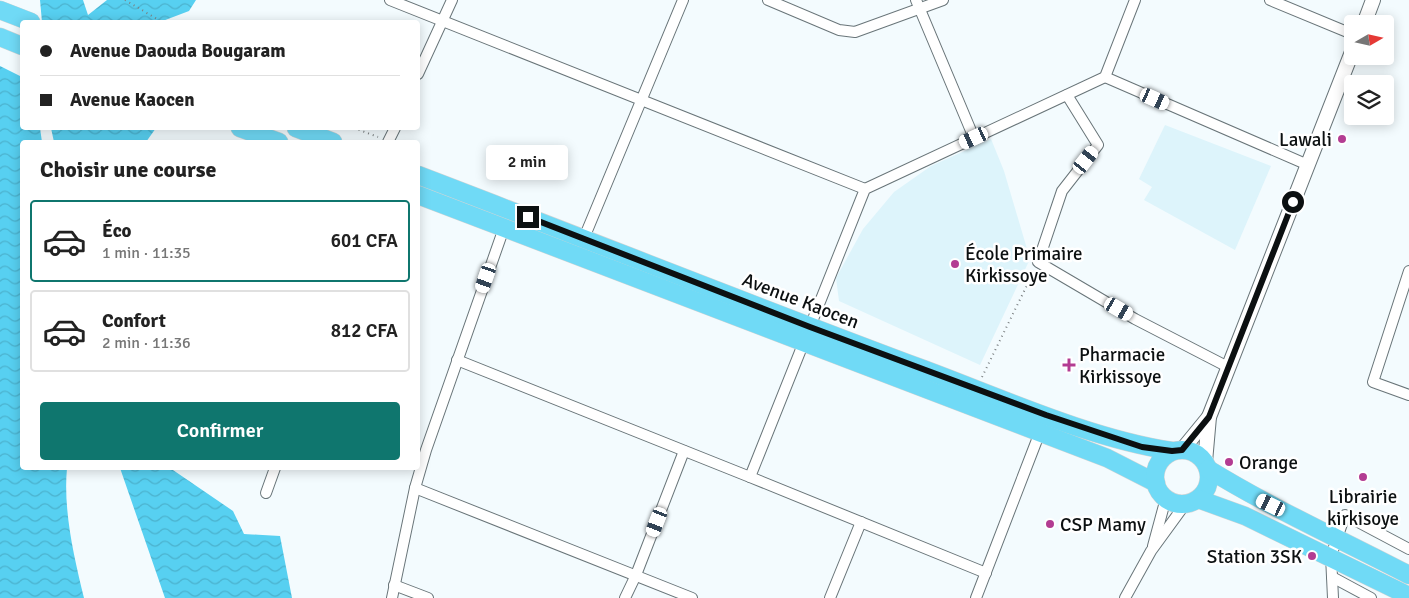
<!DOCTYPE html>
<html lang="fr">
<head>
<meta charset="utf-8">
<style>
  body { margin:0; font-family:Signika,sans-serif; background:#f6f6f6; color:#222; height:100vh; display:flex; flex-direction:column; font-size:19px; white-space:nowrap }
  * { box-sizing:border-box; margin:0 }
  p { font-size:16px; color:#767676 }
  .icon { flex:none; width:28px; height:28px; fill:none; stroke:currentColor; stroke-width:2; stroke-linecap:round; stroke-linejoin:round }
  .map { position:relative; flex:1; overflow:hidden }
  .sheet { position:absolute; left:20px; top:140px; width:400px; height:330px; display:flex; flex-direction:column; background:#fff; border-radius:5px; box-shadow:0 2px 12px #0003 }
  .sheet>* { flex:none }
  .guide { position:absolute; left:20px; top:20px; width:400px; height:110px; border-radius:5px; box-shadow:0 2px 12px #0003; display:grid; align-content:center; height:110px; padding:0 20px; background:#fff }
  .needle { width:32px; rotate:81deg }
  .fabs { position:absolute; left:1344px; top:15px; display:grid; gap:10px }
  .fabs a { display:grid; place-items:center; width:50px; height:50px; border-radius:5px; background:#fff; box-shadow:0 2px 12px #0003; font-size:25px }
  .end { position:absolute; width:22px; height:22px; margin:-11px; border:6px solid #0c1011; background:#fff; box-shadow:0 0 0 2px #fff }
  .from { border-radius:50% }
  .bubble { position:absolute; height:35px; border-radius:5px; background:#fff; box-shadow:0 2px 12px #0003; font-size:16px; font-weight:600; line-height:35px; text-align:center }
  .car { position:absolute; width:15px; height:30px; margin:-15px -8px; border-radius:6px; box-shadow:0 0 4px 1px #0007; background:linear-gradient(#fff 24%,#345 0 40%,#fff 0 76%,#345 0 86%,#fff 0) }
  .guide b { display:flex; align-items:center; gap:18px; height:48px; font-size:19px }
  .guide b+b { border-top:1px solid #e0e0e0 }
  .guide i { width:12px; height:12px; background:#222 }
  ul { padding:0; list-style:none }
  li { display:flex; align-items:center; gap:15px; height:82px; margin:0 10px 8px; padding:0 10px; border:2px solid #e0e0e0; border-radius:5px }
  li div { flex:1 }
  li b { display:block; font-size:19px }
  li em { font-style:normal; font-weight:600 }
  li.selected { border-color:#0f766e }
  li>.icon { width:45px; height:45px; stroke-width:1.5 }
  h2 { padding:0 20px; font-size:22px; line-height:60px }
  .primary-button { display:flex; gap:10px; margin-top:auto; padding:10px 20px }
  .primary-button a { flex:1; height:58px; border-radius:5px; background:#0f766e; color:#fff; font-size:20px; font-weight:600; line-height:58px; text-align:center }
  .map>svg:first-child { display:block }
</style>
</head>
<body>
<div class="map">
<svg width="1409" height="598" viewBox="0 0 1409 598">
  <defs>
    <pattern id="water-waves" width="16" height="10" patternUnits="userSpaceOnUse" patternTransform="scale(1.25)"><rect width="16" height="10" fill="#57d0f1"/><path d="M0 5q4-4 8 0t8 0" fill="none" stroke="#4bb2ce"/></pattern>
  </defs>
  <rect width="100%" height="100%" fill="#f3fbfe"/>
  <g fill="#ddf4fb">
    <path d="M1165,125L1271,166L1235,250L1144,200L1152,187L1139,179Z"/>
    <path d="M991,139L1004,171L1030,259L980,365L839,301L836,278L863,229L894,192L931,166Z"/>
  </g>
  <g fill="url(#water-waves)">
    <path d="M40,0H83L88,15L107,0H196L189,11L160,22H42Z"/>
    <path d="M0,66L22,77V128H40L42,142H22V468H67C63,510 74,557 84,598H0Z"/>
    <path d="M51,128H156L146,142H54Z"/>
    <path d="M120,468H170L233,511L244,534L280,536L292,598H165Z"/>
  </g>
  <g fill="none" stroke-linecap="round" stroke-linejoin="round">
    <g stroke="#697579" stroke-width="12">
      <g id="minor">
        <path d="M390,0L865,189"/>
        <path d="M768,0L839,30L855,32L943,0"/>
        <path d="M916,0L974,138"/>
        <path d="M1270,0L1352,34"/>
        <path d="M418,74L452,0"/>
        <path d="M1105,77L1308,165"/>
        <path d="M1067,95L1098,145L1062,191L1038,262L1135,319L1228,367"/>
        <path d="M388,142L395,128"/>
        <path d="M584,238L683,0"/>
        <path d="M1409,271L1373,382L1409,395"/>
        <path d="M457,360L750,477"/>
        <path d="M415,488L692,598"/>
        <path d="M266,493L275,468"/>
        <path d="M1153,546L1166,498"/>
        <path d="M986,573L750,477L865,189L1105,77L1135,0"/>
        <path d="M1332,577L1371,598"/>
        <path d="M394,585L428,598"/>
        <path d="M392,598L415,488L426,450L504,228"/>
        <path d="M625,598L636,575L684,451"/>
        <path d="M830,598L861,522"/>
        <path d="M976,598L1040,432"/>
        <path d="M1125,598L1151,551L1186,503"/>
        <path d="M1333,598L1331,556L1345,515L1409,549"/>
      </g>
    </g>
    <g stroke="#697579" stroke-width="16">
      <g id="tertiary">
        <path d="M1364,24L1373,0"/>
        <path d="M1182,450L1209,417"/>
        <path d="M1205,462L1209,417L1352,52"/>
      </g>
    </g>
    <g stroke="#d3d4d4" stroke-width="19">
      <g id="trunk">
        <path d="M0,10L31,22"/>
        <path d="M0,37L22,46"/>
        <path d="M240,128L279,142"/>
        <path d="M296,128L333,142"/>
        <path d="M418,175C586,239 754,306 923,369C1001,398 1091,439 1172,451"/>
        <path d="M418,195L1107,458L1156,483"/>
        <circle cx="1182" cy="477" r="27"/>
        <path d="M1208,469C1273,509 1342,540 1409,575"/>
        <path d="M1198,499L1245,516L1409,596"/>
      </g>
    </g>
    <g stroke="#7c8183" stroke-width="2" stroke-dasharray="1 4" stroke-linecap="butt">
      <path d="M125,0L162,22"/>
      <path d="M354,128L378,137"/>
      <path d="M982,377L1034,271"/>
    </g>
    <use href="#minor" stroke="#fff" stroke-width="10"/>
    <use href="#tertiary" stroke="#fff" stroke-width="14"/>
    <use href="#trunk" stroke="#70daf6" stroke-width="18"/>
  </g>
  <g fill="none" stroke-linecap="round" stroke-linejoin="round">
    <path stroke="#0c1011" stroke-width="6" d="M528,217L810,327L1046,415L1142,447L1172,451L1182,450L1209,417L1293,202"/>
  </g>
  <g fill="#b33c92" stroke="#fff" stroke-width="2">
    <circle cx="1342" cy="139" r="5"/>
    <circle cx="955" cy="264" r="5"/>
    <path d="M1066.5 357.5h5v5h5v5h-5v5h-5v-5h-5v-5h5z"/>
    <circle cx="1229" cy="462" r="5"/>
    <circle cx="1363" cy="477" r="5"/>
    <circle cx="1050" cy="524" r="5"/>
    <circle cx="1312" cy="556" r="5"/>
  </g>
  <g text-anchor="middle" stroke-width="5" stroke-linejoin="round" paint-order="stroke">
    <g font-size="19" fill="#0c1011" stroke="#fff" text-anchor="start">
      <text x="1332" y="146" text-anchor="end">Lawali</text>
      <text x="965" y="260">École Primaire<tspan x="965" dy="22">Kirkissoye</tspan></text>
      <text x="1079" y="361">Pharmacie<tspan x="1079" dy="22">Kirkissoye</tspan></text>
      <text x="1239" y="469">Orange</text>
      <text x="1363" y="503" text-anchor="middle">Librairie<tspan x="1363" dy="22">kirkisoye</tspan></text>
      <text x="1060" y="531">CSP Mamy</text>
      <text x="1302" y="563" text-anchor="end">Station 3SK</text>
    </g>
    <g font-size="19" fill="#0c1011" stroke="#fff">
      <text transform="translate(801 300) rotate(21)" y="7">Avenue Kaocen</text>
    </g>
  </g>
</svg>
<div class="fabs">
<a><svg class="needle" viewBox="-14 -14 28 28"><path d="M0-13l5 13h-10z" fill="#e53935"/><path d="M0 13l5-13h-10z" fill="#767676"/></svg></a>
<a><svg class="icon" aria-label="layers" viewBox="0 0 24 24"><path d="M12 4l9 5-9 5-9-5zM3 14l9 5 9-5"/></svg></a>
</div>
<i class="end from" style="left:1293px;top:202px"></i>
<i class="end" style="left:528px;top:217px"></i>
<div class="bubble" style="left:486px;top:145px;width:82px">2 min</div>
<i class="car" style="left:1155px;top:99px;rotate:114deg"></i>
<i class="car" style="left:974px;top:138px;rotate:245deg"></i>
<i class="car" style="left:1086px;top:160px;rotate:38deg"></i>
<i class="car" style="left:486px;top:278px;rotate:199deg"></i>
<i class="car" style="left:1119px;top:309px;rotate:120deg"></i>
<i class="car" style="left:1271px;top:505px;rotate:296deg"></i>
<i class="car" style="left:657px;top:522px;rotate:201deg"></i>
<div class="guide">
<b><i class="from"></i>Avenue Daouda Bougaram</b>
<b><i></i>Avenue Kaocen</b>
</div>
<section class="sheet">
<h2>Choisir une course</h2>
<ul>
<li class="selected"><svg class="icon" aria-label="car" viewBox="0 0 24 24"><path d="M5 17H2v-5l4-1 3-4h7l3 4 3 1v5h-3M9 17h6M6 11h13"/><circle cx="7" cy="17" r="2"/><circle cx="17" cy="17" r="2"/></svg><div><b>Éco</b><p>1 min · 11:35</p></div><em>601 CFA</em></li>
<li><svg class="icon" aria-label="car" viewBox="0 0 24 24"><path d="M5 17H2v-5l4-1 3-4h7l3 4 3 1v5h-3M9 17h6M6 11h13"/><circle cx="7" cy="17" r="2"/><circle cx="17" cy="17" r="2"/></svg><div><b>Confort</b><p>2 min · 11:36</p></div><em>812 CFA</em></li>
</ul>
<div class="primary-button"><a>Confirmer</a></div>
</section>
</div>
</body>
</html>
